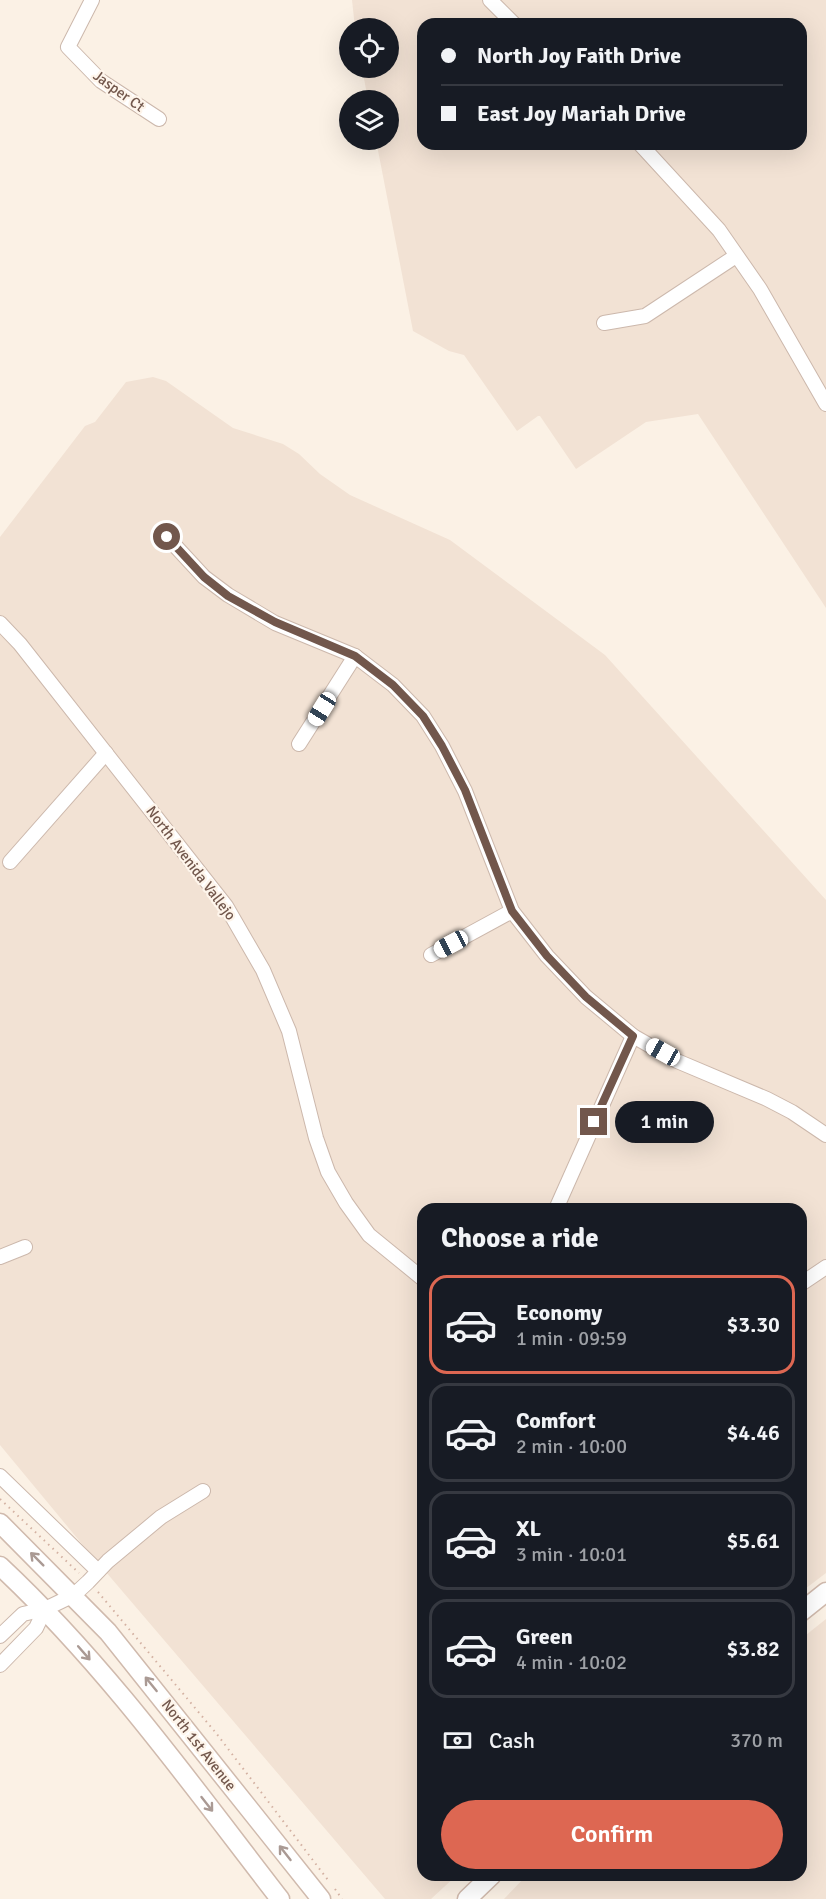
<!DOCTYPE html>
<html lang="en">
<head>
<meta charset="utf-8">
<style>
  body { margin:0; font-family:Signika,sans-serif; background:#242831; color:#f1f3f6; height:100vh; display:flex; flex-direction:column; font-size:22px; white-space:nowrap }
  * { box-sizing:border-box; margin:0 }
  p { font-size:20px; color:#9ea1a6 }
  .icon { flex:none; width:33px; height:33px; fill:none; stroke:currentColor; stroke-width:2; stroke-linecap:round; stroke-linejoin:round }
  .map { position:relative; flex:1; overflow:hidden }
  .details { position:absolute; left:417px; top:1203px; width:390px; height:678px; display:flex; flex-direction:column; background:#171b24; border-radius:18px; box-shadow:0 6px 24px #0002 }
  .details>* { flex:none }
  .hud { position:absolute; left:417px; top:18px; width:390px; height:132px; border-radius:18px; box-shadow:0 6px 24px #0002; display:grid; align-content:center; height:132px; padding:0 24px; background:#171b24 }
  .tools { position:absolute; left:339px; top:18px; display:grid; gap:12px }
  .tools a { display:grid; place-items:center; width:60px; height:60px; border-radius:50%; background:#171b24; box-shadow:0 6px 24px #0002; font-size:30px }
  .end { position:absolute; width:27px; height:27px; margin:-14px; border:8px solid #72574c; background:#fff; box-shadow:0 0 0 3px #fff }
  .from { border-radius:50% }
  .bubble { position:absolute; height:42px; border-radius:21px; background:#171b24; box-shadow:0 6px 24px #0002; font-size:20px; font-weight:600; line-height:42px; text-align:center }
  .car { position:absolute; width:18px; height:36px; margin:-18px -9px; border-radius:8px; box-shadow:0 0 4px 2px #0007; background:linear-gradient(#fff 24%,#345 0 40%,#fff 0 76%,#345 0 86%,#fff 0) }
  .hud b { display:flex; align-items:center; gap:21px; height:57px; font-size:22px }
  .hud b+b { border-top:2px solid #363941 }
  .hud i { width:15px; height:15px; background:#f1f3f6 }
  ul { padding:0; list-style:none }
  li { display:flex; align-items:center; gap:18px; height:99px; margin:0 12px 9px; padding:0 12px; border:3px solid #363941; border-radius:18px }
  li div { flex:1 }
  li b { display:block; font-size:22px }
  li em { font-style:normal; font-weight:600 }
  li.on { border-color:#dd6752 }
  li>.icon { width:54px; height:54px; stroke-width:1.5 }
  h2 { padding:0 24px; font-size:27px; line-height:72px }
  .pay { display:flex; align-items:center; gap:15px; height:66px; padding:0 24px; font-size:22px }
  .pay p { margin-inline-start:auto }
  .cta { display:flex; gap:12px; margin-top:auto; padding:12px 24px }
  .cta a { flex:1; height:69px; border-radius:36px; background:#dd6752; color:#fff; font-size:24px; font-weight:600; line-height:69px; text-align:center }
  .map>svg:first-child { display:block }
</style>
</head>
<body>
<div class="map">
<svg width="826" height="1899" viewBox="0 0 826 1899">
  <rect width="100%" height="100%" fill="#fbf1e5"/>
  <g fill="#f2e2d4" fill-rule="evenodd">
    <path d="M352,0H826V608L698,414L646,422L576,469L540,416H538L517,431L464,355L449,351L413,331L376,140H388V100H368L362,68H388V28H355ZM423,24H801V144H423Z"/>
    <path d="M153,377L166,381L233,428L283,444L299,454L320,474L350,495L450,540L605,655L826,900V1573L801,1592V1209H423V1875H457L431,1899H385L82,1544L0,1445V537L85,426L95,422L126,382Z"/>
    <path d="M826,1619V1899H504L527,1875H801V1639Z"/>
  </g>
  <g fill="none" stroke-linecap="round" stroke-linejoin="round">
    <g stroke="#ccb8ac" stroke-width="16">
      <g id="street">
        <path d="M92,0L68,47L101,81L159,119"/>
        <path d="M490,0L514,24"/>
        <path d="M640,144L719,230L760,289L826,404"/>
        <path d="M604,323L645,316L736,256"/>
        <path d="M167,537L204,577L228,595L275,623L355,656L393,685L423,716L442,746L465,791L512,911L547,956L586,997L633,1036L677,1061L767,1099L792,1112L826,1135"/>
        <path d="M0,623L20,644L226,906L263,970L289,1031L316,1138L328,1172L346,1203L369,1235L423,1279"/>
        <path d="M299,744L355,656"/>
        <path d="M10,862L106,753"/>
        <path d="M431,955L512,911"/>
        <path d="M556,1209L633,1036"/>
        <path d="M0,1257L25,1247"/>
        <path d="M801,1284L826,1267"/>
        <path d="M0,1476L98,1571"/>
        <path d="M0,1636L23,1614L45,1609L74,1595L88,1582L108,1561L161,1517L203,1491"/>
        <path d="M0,1665L36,1628L45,1609"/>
      </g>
    </g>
    <g stroke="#d0baad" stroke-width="21">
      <g id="secondary">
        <path d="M0,1523L108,1632L321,1899"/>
        <path d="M0,1566C106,1665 191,1784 280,1899"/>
        <path d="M801,1612L826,1592"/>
        <path d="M467,1899L492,1875"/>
      </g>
    </g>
    <g stroke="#d3b1a2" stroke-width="2" stroke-dasharray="1.5 4.5" stroke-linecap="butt">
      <path d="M0,1499L79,1573"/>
      <path d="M98,1592L216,1733L328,1880"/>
      <path d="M335,1889L342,1899"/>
    </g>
    <use href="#street" stroke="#fff" stroke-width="14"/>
    <use href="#secondary" stroke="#fff" stroke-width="18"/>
  </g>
  <defs><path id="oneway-shaft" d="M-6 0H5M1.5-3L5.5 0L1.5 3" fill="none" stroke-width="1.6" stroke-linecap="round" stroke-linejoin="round" transform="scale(1.5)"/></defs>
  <g stroke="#aa9a94">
    <use href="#oneway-shaft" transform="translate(37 1559) rotate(-135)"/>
    <use href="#oneway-shaft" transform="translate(84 1653) rotate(49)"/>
    <use href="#oneway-shaft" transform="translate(151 1684) rotate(-129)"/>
    <use href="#oneway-shaft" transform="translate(207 1804) rotate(52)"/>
    <use href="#oneway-shaft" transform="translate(285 1853) rotate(-128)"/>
  </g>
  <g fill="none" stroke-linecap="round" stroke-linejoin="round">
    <path stroke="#72574c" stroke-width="8" d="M167,537L204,577L228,596L275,622L355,656L393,685L423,716L442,746L465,790L512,911L547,956L586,997L633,1036L594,1122"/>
  </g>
  <g text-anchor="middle" stroke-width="4.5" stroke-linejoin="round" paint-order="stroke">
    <g font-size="15" fill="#72574c" stroke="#fef5eb">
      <text transform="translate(119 91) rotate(36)" y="5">Jasper Ct</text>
      <text transform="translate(191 863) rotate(53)" y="5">North Avenida Vallejo</text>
      <text transform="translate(199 1745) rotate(52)" y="5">North 1st Avenue</text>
    </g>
  </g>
</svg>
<div class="tools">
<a><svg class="icon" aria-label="locate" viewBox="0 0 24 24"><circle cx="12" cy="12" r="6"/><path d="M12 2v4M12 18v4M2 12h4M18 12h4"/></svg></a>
<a><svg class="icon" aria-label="layers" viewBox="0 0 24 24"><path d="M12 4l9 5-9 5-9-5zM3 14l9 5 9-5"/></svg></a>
</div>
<i class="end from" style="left:167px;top:537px"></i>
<i class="end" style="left:594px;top:1122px"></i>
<div class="bubble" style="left:615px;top:1101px;width:99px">1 min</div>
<i class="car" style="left:322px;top:709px;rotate:212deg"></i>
<i class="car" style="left:451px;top:944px;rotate:242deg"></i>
<i class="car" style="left:663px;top:1052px;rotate:299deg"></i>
<div class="hud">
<b><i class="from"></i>North Joy Faith Drive</b>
<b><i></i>East Joy Mariah Drive</b>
</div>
<section class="details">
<h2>Choose a ride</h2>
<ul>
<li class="on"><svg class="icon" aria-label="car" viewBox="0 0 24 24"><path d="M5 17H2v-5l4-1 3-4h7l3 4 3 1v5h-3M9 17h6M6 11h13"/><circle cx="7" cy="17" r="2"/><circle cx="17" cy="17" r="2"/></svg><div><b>Economy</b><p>1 min · 09:59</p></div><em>$3.30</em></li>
<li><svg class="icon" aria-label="car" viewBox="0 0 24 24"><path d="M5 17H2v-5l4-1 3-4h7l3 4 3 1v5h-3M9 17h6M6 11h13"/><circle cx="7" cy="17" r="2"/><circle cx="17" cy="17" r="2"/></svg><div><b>Comfort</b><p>2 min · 10:00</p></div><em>$4.46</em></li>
<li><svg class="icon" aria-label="car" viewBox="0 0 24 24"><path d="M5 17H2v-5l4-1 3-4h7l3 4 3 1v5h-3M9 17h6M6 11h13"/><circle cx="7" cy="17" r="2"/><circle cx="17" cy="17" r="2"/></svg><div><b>XL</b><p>3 min · 10:01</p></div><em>$5.61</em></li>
<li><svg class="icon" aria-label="car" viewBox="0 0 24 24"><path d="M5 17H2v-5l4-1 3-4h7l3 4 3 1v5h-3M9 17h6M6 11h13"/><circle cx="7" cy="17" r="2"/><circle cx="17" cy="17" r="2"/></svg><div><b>Green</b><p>4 min · 10:02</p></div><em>$3.82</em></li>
</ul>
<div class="pay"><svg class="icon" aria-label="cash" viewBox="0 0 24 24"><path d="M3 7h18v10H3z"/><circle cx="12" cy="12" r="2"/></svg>Cash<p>370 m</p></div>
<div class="cta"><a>Confirm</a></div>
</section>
</div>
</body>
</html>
